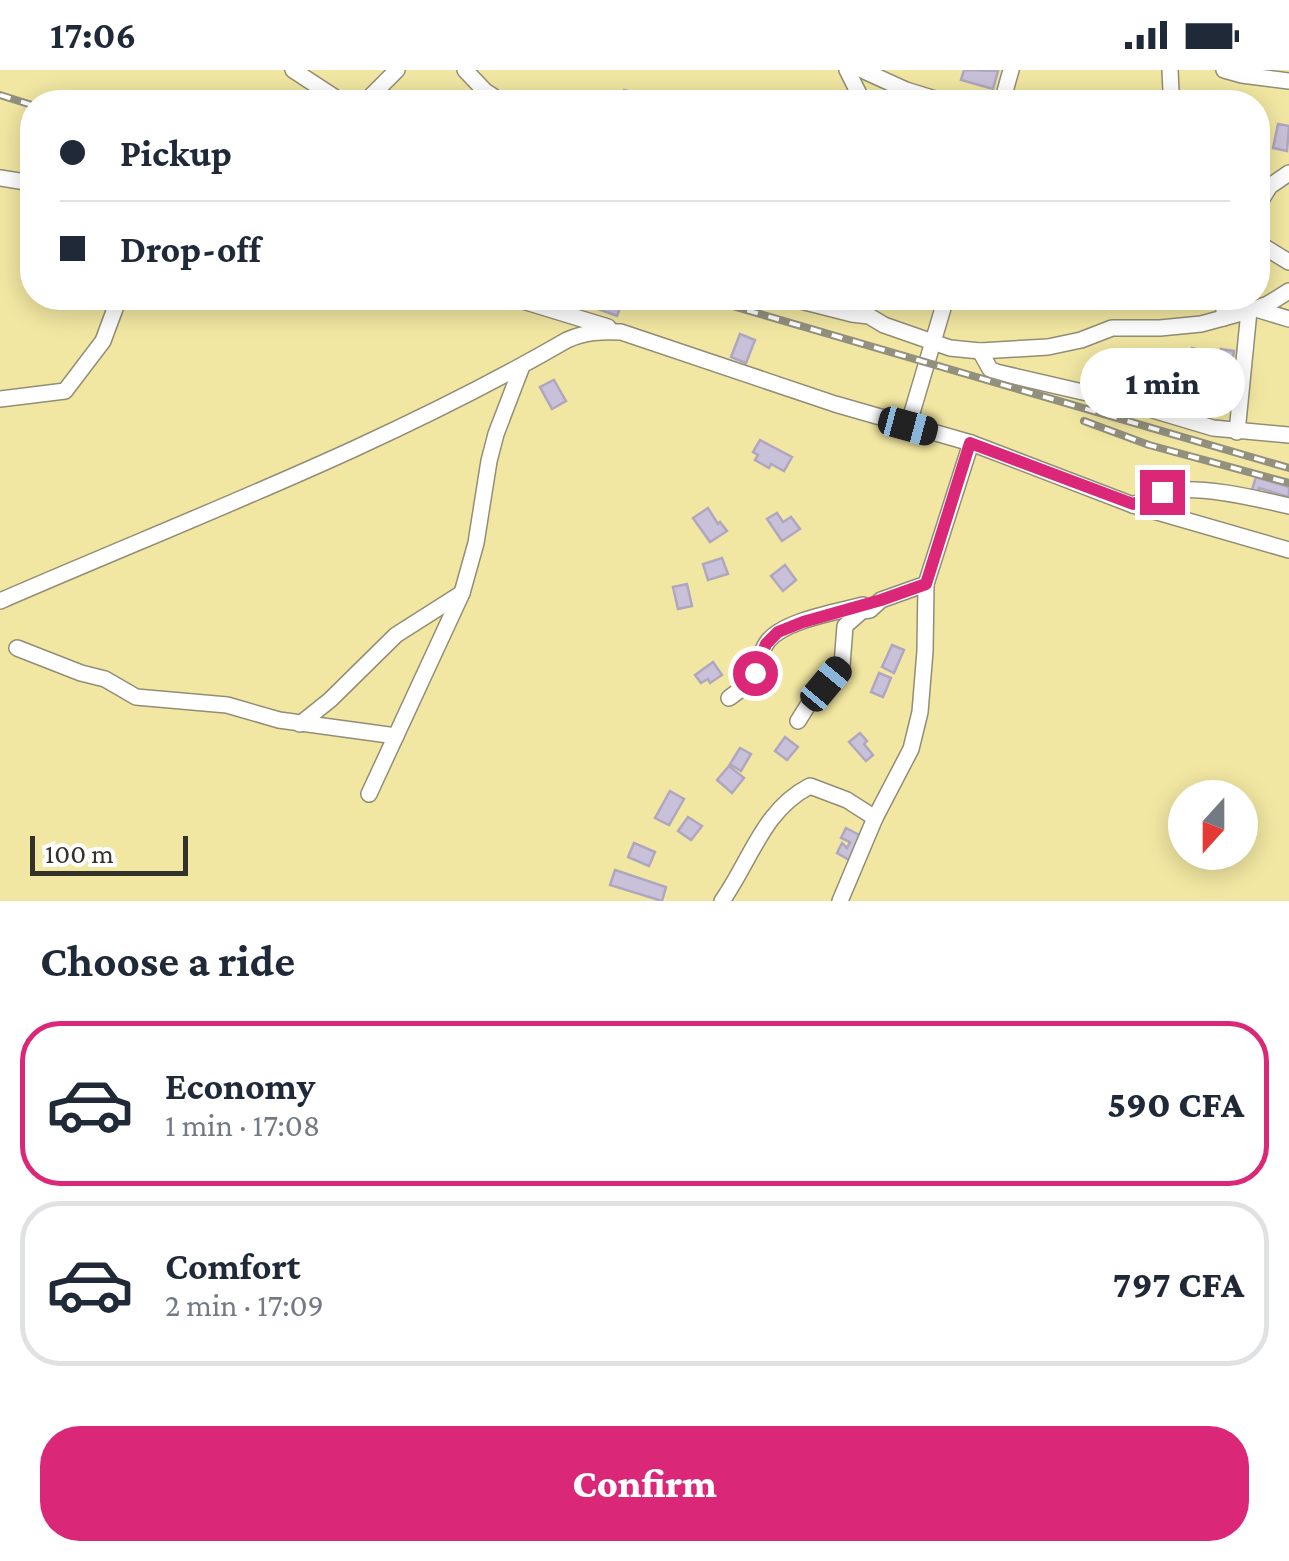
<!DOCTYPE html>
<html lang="en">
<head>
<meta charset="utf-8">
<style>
  body { margin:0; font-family:"Crimson Pro",serif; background:#f6f6f7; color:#1f2937; height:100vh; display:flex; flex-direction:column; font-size:38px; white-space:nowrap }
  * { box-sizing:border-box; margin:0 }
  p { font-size:32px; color:#747a83 }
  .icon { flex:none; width:55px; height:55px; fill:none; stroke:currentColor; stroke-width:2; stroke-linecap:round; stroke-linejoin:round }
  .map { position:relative; height:831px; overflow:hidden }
  .sheet { display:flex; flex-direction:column; background:#fff; flex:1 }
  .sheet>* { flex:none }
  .hud { position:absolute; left:20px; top:20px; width:1250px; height:220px; border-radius:40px; box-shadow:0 5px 25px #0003; display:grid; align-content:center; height:220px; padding:0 40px; background:#fff }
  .needle { width:65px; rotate:201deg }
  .controls { position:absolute; left:1168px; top:710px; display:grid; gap:20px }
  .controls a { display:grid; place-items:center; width:90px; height:90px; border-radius:50%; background:#fff; box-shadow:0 5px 25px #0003; font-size:50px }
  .scale { position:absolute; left:30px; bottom:25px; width:158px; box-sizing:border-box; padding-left:10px; border:5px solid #343228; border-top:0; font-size:28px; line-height:35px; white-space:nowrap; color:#343228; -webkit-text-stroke:8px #fff; paint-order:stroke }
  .end { position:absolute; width:45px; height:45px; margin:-22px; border:12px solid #db2777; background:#fff; box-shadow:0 0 0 5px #fff }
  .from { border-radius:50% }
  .bubble { position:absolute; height:70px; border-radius:35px; background:#fff; box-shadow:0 5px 25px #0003; font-size:32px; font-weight:800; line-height:70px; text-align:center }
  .car { position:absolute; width:30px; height:60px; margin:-30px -15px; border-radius:12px; box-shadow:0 0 8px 2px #0007; background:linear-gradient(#222 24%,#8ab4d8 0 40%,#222 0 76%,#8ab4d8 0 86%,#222 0) }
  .hud b { display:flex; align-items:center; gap:35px; height:95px; font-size:38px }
  .hud b+b { border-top:2px solid #e0e1e3 }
  .hud i { width:25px; height:25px; background:#1f2937 }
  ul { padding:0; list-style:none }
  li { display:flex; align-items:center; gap:30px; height:165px; margin:0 20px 15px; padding:0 20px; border:5px solid #e0e1e3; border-radius:40px }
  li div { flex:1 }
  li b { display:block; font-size:38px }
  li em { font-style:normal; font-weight:800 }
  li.selected { border-color:#db2777 }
  li>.icon { width:90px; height:90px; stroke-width:1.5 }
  h2 { padding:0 40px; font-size:45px; line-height:120px }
  .action { display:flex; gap:20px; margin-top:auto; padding:20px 40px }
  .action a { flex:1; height:115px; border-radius:40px; background:#db2777; color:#fff; font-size:40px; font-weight:800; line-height:115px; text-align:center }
  .status { display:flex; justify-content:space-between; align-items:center; height:70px; padding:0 50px; background:#fff; direction:ltr }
  .status svg { height:28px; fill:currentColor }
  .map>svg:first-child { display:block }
</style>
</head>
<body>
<div class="status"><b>17:06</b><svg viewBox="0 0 49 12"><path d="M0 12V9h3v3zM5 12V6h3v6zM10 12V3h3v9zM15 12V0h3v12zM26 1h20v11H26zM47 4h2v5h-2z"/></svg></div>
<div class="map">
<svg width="1289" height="831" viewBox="0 0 1289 831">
  <rect width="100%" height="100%" fill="#fcf8de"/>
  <path fill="#f2e7a2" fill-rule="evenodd" d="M0,0H1289V831H0ZM32,32H1258V228H32ZM1185,728H1240V782H1185Z"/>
  <g fill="#c9c1da" stroke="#afa7bf" stroke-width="2.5">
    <path d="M964,0L998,1L993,19L961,10Z"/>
    <path d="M624,20L661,29V32H621Z"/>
    <path d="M1278,54L1289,56L1287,81L1273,78Z"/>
    <path d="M602,228L622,232L617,246L598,239Z"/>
    <path d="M740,264L755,270L746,293L731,287Z"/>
    <path d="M1192,278L1216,284L1206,331L1182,325Z"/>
    <path d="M1221,279L1234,281L1228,316L1215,313Z"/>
    <path d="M554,310L566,331L552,339L540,317Z"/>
    <path d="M760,370L792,387L784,401L771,394L769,398L755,390L758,385L753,382Z"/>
    <path d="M1256,407L1289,417V427L1259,418L1257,425L1251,423Z"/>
    <path d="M708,438L718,454L720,452L727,461L710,472L693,448Z"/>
    <path d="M777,443L783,452L791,447L800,459L782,471L767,449Z"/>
    <path d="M722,488L728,504L708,510L703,494Z"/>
    <path d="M785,495L796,510L783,521L771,506Z"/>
    <path d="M687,514L692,536L678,539L673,517Z"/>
    <path d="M892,575L904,580L894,603L882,597Z"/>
    <path d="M713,592L722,605L710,613L708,609L701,613L695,605Z"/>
    <path d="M879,603L891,608L883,627L871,622Z"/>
    <path d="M860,663L867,671L864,674L873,685L866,691L849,672Z"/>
    <path d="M785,667L798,677L787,690L775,681Z"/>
    <path d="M740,678L751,684L741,701L730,694Z"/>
    <path d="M729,696L744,708L732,723L717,710Z"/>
    <path d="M670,721L684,729L669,755L655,748Z"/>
    <path d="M688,747L702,756L691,770L678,761Z"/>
    <path d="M846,758L863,767L851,791L837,783L842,773L847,778L850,772L841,768Z"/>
    <path d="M634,773L655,782L649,796L628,787Z"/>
    <path d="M615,800L666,817L662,831L610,815Z"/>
  </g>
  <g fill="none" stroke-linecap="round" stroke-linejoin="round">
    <g stroke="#928e76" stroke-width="18">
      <g id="minor">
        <path d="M293,0L342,32"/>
        <path d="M465,0L485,21L502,32"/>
        <path d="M847,0L863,32"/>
        <path d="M862,0L906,20L945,32"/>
        <path d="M1170,0L1171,21"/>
        <path d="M1224,0L1242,5L1289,11"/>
        <path d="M365,32L397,0"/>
        <path d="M1002,32L1011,0"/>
        <path d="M0,108L32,113"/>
        <path d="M1258,135L1270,116L1289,103"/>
        <path d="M1258,173L1289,192"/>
        <path d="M513,228L608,257"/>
        <path d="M789,228L852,244L869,246L884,255L950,278L980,281L1048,277L1081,270L1112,258H1160L1201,254L1249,241L1268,234L1289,221"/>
        <path d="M1256,239L1289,249"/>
        <path d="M1224,248V228"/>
        <path d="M980,281L990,299L996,302L1126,332L1213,358L1289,365"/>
        <path d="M0,329L65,321L103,271L119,228"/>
        <path d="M908,356L946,228"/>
        <path d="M1237,362L1249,241"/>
        <path d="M1133,435C1142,431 1152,425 1162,422C1197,414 1255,428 1289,436"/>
        <path d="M0,531C191,448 386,375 567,270C585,262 601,261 621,262L835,334L971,373L1133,435L1289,480"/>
        <path d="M17,578L81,603L105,609L136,627L227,635L279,650L396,666"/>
        <path d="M729,628C740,620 751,613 756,600C760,590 761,580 768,571C785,550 838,542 863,535"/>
        <path d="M798,651L810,632L842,595L845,556L862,541L870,540L881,530L926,514L971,373"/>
        <path d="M300,654L330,630L396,565L462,523"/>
        <path d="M369,724L462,523L476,473L489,391L496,364L522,296"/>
        <path d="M722,831C751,790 763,740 810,716L847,730L875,748"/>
        <path d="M840,831L875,748L911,679L920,642L925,581L926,514"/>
      </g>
    </g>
    <use href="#minor" stroke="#fff" stroke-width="15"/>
    <g stroke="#93907e" stroke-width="8">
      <g id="rail">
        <path d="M0,25L32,35"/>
        <path d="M705,228L1289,398"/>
        <path d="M1084,351L1149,375L1289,413"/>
      </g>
    </g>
    <use href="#rail" stroke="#fff" stroke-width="4" stroke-dasharray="11" stroke-linecap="butt"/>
  </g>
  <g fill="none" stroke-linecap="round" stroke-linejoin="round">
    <path stroke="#db2777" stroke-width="12" d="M755,603L766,574L778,562L803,552L881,530L926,514L970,373L1133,434L1162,422"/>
  </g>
</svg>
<div class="controls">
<a><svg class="needle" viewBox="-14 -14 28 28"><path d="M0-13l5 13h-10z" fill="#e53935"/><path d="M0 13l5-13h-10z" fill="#747a83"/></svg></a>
</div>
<div class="scale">100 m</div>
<i class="end from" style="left:755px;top:603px"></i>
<i class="end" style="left:1162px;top:422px"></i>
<div class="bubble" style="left:1080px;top:278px;width:165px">1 min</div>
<i class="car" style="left:908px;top:356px;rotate:105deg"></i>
<i class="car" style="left:826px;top:614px;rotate:40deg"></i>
<div class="hud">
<b><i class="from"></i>Pickup</b>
<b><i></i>Drop-off</b>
</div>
</div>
<section class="sheet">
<h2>Choose a ride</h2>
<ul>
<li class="selected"><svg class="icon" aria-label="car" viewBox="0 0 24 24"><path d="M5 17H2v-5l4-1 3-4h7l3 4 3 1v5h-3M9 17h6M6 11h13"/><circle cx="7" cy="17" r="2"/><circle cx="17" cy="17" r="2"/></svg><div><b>Economy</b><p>1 min · 17:08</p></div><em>590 CFA</em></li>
<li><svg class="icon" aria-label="car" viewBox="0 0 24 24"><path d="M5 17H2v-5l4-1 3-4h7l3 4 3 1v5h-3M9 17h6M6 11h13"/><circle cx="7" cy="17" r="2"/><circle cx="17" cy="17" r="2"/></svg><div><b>Comfort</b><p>2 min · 17:09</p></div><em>797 CFA</em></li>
</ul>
<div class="action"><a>Confirm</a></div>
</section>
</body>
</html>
